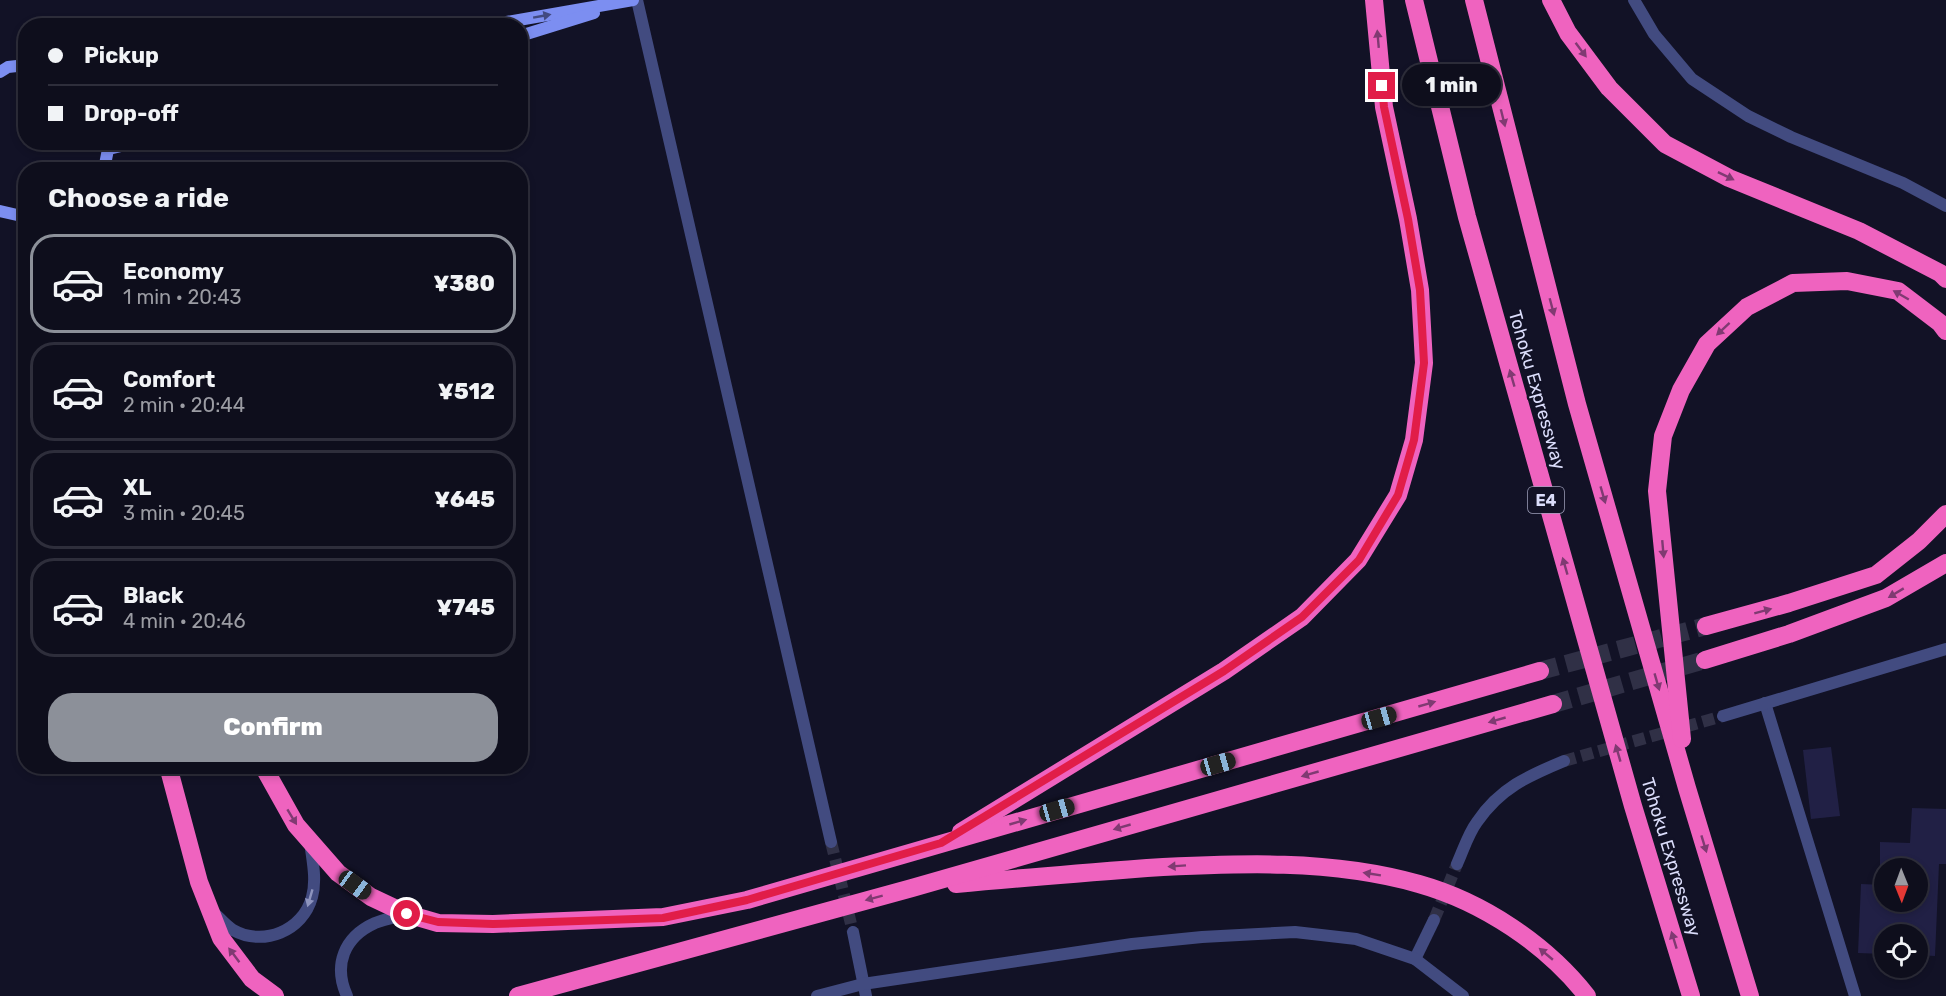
<!DOCTYPE html>
<html lang="en">
<head>
<meta charset="utf-8">
<style>
  body { margin:0; font-family:Rubik,sans-serif; background:#171725; color:#f1f3f6; height:100vh; display:flex; flex-direction:column; font-size:22px; white-space:nowrap }
  * { box-sizing:border-box; margin:0 }
  p { font-size:20px; color:#9b9ca3 }
  .icon { flex:none; width:33px; height:33px; fill:none; stroke:currentColor; stroke-width:2; stroke-linecap:round; stroke-linejoin:round }
  .map { position:relative; flex:1; overflow:hidden }
  .panel { position:absolute; left:18px; top:162px; width:510px; height:612px; display:flex; flex-direction:column; background:#0e0e1c; border-radius:24px; box-shadow:0 3px 9px #0003,0 0 0 2px #2e2e3b }
  .panel>* { flex:none }
  .top-card { position:absolute; left:18px; top:18px; width:510px; height:132px; border-radius:24px; box-shadow:0 3px 9px #0003,0 0 0 2px #2e2e3b; display:grid; align-content:center; height:132px; padding:0 30px; background:#0e0e1c }
  .needle { width:39px; rotate:179deg }
  .buttons { position:absolute; left:1874px; top:858px; display:grid; gap:12px }
  .buttons a { display:grid; place-items:center; width:54px; height:54px; border-radius:50%; background:#0e0e1c; box-shadow:0 3px 9px #0003,0 0 0 2px #2e2e3b; font-size:30px }
  .end { position:absolute; width:27px; height:27px; margin:-14px; border:8px solid #e11d48; background:#fff; box-shadow:0 0 0 3px #fff }
  .from { border-radius:50% }
  .bubble { position:absolute; height:42px; border-radius:21px; background:#0e0e1c; box-shadow:0 3px 9px #0003,0 0 0 2px #2e2e3b; font-size:20px; font-weight:800; line-height:42px; text-align:center }
  .car { position:absolute; width:18px; height:36px; margin:-18px -9px; border-radius:8px; box-shadow:0 0 4px 2px #0007; background:linear-gradient(#222 24%,#8ab4d8 0 40%,#222 0 76%,#8ab4d8 0 86%,#222 0) }
  .top-card b { display:flex; align-items:center; gap:21px; height:57px; font-size:22px }
  .top-card b+b { border-top:2px solid #2e2e3b }
  .top-card i { width:15px; height:15px; background:#f1f3f6 }
  ul { padding:0; list-style:none }
  li { display:flex; align-items:center; gap:18px; height:99px; margin:0 12px 9px; padding:0 18px; border:3px solid #2e2e3b; border-radius:24px }
  li div { flex:1 }
  li b { display:block; font-size:22px }
  li em { font-style:normal; font-weight:800 }
  li.selected { border-color:#8c9099 }
  li>.icon { width:54px; height:54px; stroke-width:1.5 }
  h2 { padding:0 30px; font-size:27px; line-height:72px }
  .primary-button { display:flex; gap:12px; margin-top:auto; padding:12px 30px }
  .primary-button a { flex:1; height:69px; border-radius:24px; background:#8c9099; color:#fff; font-size:24px; font-weight:800; line-height:69px; text-align:center }
  .map>svg:first-child { display:block }
</style>
</head>
<body>
<div class="map">
<svg width="1946" height="996" viewBox="0 0 1946 996">
  <rect width="100%" height="100%" fill="#121226"/>
  <g fill="#212045">
    <path d="M1831,747L1840,816L1811,819L1803,750Z"/>
    <path d="M1912,808L1946,809V864H1939L1935,956L1917,955V934H1884V954L1858,953L1861,884L1884,885V902H1917V868H1906V866L1880,865V842L1910,843Z"/>
  </g>
  <g fill="none" stroke-linecap="round" stroke-linejoin="round">
    <g stroke="#303046" stroke-width="12" stroke-dasharray="12 6" stroke-linecap="butt">
      <path d="M1564,761L1723,716"/>
      <path d="M831,842L853,932"/>
      <path d="M1434,920L1457,864"/>
    </g>
    <g stroke="#303046" stroke-width="18" stroke-dasharray="18 9" stroke-linecap="butt">
      <path d="M1540,671L1706,626"/>
      <path d="M1553,704L1705,660"/>
    </g>
    <g stroke="#424b80" stroke-width="12">
      <path d="M212,911C219,917 225,925 233,930C263,947 303,931 312,897C317,879 312,859 310,841"/>
      <path d="M347,996C333,965 344,937 375,923C385,919 396,917 407,914"/>
    </g>
    <g stroke="#424b80" stroke-width="12">
      <path d="M637,0L831,842"/>
      <path d="M1634,0L1654,34L1692,79L1748,116L1791,137L1903,183L1946,206"/>
      <path d="M1765,703L1855,996"/>
      <path d="M1723,716L1946,649"/>
      <path d="M1457,864C1463,851 1468,834 1477,822C1500,788 1528,776 1564,761"/>
      <path d="M853,932L866,996"/>
      <path d="M1415,959L1434,920"/>
      <path d="M817,996L863,984L1132,944L1202,937L1295,932L1356,939L1415,959L1463,996"/>
    </g>
    <g stroke="#7c8ef1" stroke-width="12">
      <path d="M484,26L633,0"/>
      <path d="M520,36L594,13"/>
      <path d="M0,72L8,67L26,65"/>
      <path d="M109,149L137,142"/>
      <path d="M104,170L109,144"/>
      <path d="M0,211L26,217"/>
    </g>
    <g stroke="#ef63bf" stroke-width="18">
      <path d="M1414,0L1467,217L1633,806L1691,996"/>
      <path d="M1474,0L1577,404L1687,788L1750,996"/>
      <path d="M1551,0L1568,33L1609,88L1665,144L1729,178L1859,231L1940,273L1946,279"/>
      <path d="M1706,626L1789,603L1876,575L1919,541L1946,514"/>
      <path d="M1705,660L1789,634L1886,598L1946,563"/>
      <path d="M1682,739L1657,491L1663,436L1681,390L1707,344L1747,307L1793,283L1847,281L1898,291L1940,323L1946,331"/>
      <path d="M168,766L199,882L221,938L252,979L275,996"/>
      <path d="M263,766L296,825L338,873L371,897L407,914L438,923L493,924L663,917L747,900L1540,671"/>
      <path d="M961,832L1224,671L1302,617L1358,560L1398,495L1414,440L1424,363L1420,290L1408,219L1384,107L1374,0"/>
      <path d="M956,884C1020,878 1083,873 1147,868C1237,863 1332,859 1419,884C1483,902 1546,944 1587,996"/>
      <path d="M518,996L912,888L1553,704"/>
    </g>
  </g>
  <defs><path id="oneway-solid" d="M-6-.8H1V-3.2L6.5 0L1 3.2V.8H-6Z" transform="scale(1.5)"/></defs>
  <use fill="#424a81" href="#oneway-solid" transform="translate(542 16) rotate(-10)"/>
  <g fill="#803a72">
    <use href="#oneway-solid" transform="translate(1378 39) rotate(-95)"/>
    <use href="#oneway-solid" transform="translate(1581 50) rotate(53)"/>
    <use href="#oneway-solid" transform="translate(1503 118) rotate(76)"/>
    <use href="#oneway-solid" transform="translate(1726 176) rotate(26)"/>
    <use href="#oneway-solid" transform="translate(1901 295) rotate(-150)"/>
    <use href="#oneway-solid" transform="translate(1552 307) rotate(75)"/>
    <use href="#oneway-solid" transform="translate(1723 329) rotate(137)"/>
    <use href="#oneway-solid" transform="translate(1512 378) rotate(-106)"/>
    <use href="#oneway-solid" transform="translate(1603 495) rotate(74)"/>
    <use href="#oneway-solid" transform="translate(1663 549) rotate(85)"/>
    <use href="#oneway-solid" transform="translate(1565 566) rotate(-106)"/>
    <use href="#oneway-solid" transform="translate(1896 593) rotate(149)"/>
    <use href="#oneway-solid" transform="translate(1763 611) rotate(-15)"/>
    <use href="#oneway-solid" transform="translate(1657 682) rotate(74)"/>
    <use href="#oneway-solid" transform="translate(1427 704) rotate(-16)"/>
    <use href="#oneway-solid" transform="translate(1497 720) rotate(164)"/>
    <use href="#oneway-solid" transform="translate(1618 753) rotate(-106)"/>
    <use href="#oneway-solid" transform="translate(1310 774) rotate(164)"/>
    <use href="#oneway-solid" transform="translate(292 817) rotate(59)"/>
    <use href="#oneway-solid" transform="translate(1018 822) rotate(-16)"/>
    <use href="#oneway-solid" transform="translate(1122 827) rotate(164)"/>
    <use href="#oneway-solid" transform="translate(1704 844) rotate(73)"/>
    <use href="#oneway-solid" transform="translate(1177 866) rotate(176)"/>
    <use href="#oneway-solid" transform="translate(1372 874) rotate(-171)"/>
    <use href="#oneway-solid" transform="translate(874 898) rotate(165)"/>
    <use href="#oneway-solid" transform="translate(1674 940) rotate(-107)"/>
    <use href="#oneway-solid" transform="translate(1546 954) rotate(-140)"/>
    <use href="#oneway-solid" transform="translate(234 955) rotate(-127)"/>
  </g>
  <use fill="#8e94be" href="#oneway-solid" transform="translate(310 898) rotate(106)"/>
  <g fill="none" stroke-linecap="round" stroke-linejoin="round">
    <path stroke="#e11d48" stroke-width="8" d="M407,914L438,922L493,924L663,918L747,900L941,843L1224,671L1302,617L1359,560L1398,495L1414,440L1424,363L1420,290L1408,219L1384,107L1382,86"/>
  </g>
  <g text-anchor="middle" stroke-width="5" stroke-linejoin="round" paint-order="stroke">
    <rect fill="#121226" stroke="#9fa0bb" stroke-width="1.5" x="1528" y="487" width="36" height="26" rx="4.5"/>
    <g font-size="16" font-weight="bold" fill="#dbddfb">
      <text x="1546" y="506">E4</text>
    </g>
    <g font-size="18" fill="#dbddfb" stroke="#121226">
      <text transform="translate(1537 390) rotate(74)" y="6">Tohoku Expressway</text>
      <text transform="translate(1671 857) rotate(73)" y="6">Tohoku Expressway</text>
    </g>
  </g>
</svg>
<div class="buttons">
<a><svg class="needle" viewBox="-14 -14 28 28"><path d="M0-13l5 13h-10z" fill="#e53935"/><path d="M0 13l5-13h-10z" fill="#9b9ca3"/></svg></a>
<a><svg class="icon" aria-label="locate" viewBox="0 0 24 24"><circle cx="12" cy="12" r="6"/><path d="M12 2v4M12 18v4M2 12h4M18 12h4"/></svg></a>
</div>
<i class="end from" style="left:407px;top:914px"></i>
<i class="end" style="left:1382px;top:86px"></i>
<div class="bubble" style="left:1402px;top:64px;width:99px">1 min</div>
<i class="car" style="left:1379px;top:718px;rotate:74deg"></i>
<i class="car" style="left:1218px;top:764px;rotate:74deg"></i>
<i class="car" style="left:1057px;top:810px;rotate:74deg"></i>
<i class="car" style="left:355px;top:885px;rotate:126deg"></i>
<div class="top-card">
<b><i class="from"></i>Pickup</b>
<b><i></i>Drop-off</b>
</div>
<section class="panel">
<h2>Choose a ride</h2>
<ul>
<li class="selected"><svg class="icon" aria-label="car" viewBox="0 0 24 24"><path d="M5 17H2v-5l4-1 3-4h7l3 4 3 1v5h-3M9 17h6M6 11h13"/><circle cx="7" cy="17" r="2"/><circle cx="17" cy="17" r="2"/></svg><div><b>Economy</b><p>1 min · 20:43</p></div><em>¥380</em></li>
<li><svg class="icon" aria-label="car" viewBox="0 0 24 24"><path d="M5 17H2v-5l4-1 3-4h7l3 4 3 1v5h-3M9 17h6M6 11h13"/><circle cx="7" cy="17" r="2"/><circle cx="17" cy="17" r="2"/></svg><div><b>Comfort</b><p>2 min · 20:44</p></div><em>¥512</em></li>
<li><svg class="icon" aria-label="car" viewBox="0 0 24 24"><path d="M5 17H2v-5l4-1 3-4h7l3 4 3 1v5h-3M9 17h6M6 11h13"/><circle cx="7" cy="17" r="2"/><circle cx="17" cy="17" r="2"/></svg><div><b>XL</b><p>3 min · 20:45</p></div><em>¥645</em></li>
<li><svg class="icon" aria-label="car" viewBox="0 0 24 24"><path d="M5 17H2v-5l4-1 3-4h7l3 4 3 1v5h-3M9 17h6M6 11h13"/><circle cx="7" cy="17" r="2"/><circle cx="17" cy="17" r="2"/></svg><div><b>Black</b><p>4 min · 20:46</p></div><em>¥745</em></li>
</ul>
<div class="primary-button"><a>Confirm</a></div>
</section>
</div>
</body>
</html>
